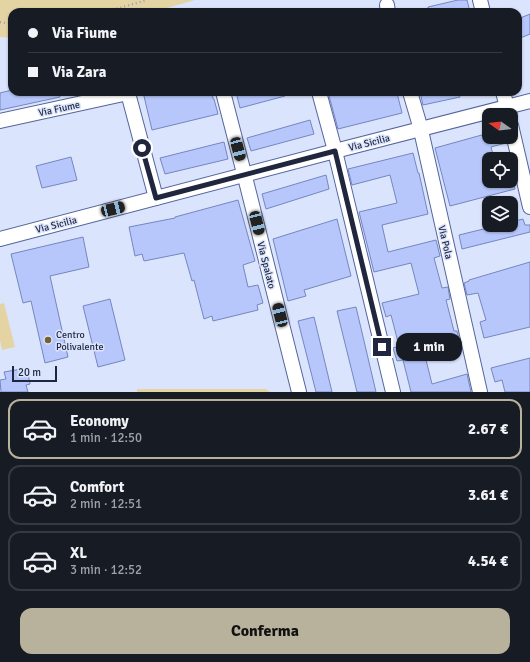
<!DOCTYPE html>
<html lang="it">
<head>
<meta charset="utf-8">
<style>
  body { margin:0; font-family:Signika,sans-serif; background:#20242c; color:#f1f3f6; height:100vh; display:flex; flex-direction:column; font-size:15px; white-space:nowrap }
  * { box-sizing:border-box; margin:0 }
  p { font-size:13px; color:#9ea1a6 }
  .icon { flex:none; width:22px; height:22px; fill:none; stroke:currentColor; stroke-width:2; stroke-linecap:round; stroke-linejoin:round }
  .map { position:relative; height:392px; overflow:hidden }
  .sheet { display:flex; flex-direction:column; background:#171b24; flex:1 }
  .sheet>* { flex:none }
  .guide { position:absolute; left:8px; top:8px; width:514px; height:88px; border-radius:12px; box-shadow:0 1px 3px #0004; display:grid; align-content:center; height:88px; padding:0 20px; background:#171b24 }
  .needle { width:26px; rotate:284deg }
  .tools { position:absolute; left:482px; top:108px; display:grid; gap:8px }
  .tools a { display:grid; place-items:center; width:36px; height:36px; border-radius:8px; background:#171b24; box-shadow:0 1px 3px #0004; font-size:20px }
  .scale { position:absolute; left:12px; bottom:10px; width:45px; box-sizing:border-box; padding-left:4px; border:2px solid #1f263d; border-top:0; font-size:11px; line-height:14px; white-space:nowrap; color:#1f263d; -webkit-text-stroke:3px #dbe4fd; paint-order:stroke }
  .end { position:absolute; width:18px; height:18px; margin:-9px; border:5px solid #1f263d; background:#fff; box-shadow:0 0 0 2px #fff }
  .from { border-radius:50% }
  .bubble { position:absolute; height:28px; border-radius:12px; background:#171b24; box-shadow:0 1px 3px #0004; font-size:13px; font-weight:700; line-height:28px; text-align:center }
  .car { position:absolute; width:12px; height:24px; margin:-12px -6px; border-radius:5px; box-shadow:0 0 3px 1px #0007; background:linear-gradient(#222 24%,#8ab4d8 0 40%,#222 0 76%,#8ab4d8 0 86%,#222 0) }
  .guide b { display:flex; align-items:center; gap:14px; height:38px; font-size:15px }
  .guide b+b { border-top:1px solid #363941 }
  .guide i { width:10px; height:10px; background:#f1f3f6 }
  ul { padding:7px 0 0; list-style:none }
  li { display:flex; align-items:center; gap:12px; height:60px; margin:0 8px 6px; padding:0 12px; border:2px solid #363941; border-radius:12px }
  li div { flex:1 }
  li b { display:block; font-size:15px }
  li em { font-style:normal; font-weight:700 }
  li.active { border-color:#b8b19c }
  li>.icon { width:36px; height:36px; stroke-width:1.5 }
  .primary-button { display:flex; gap:8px; margin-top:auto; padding:8px 20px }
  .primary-button a { flex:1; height:46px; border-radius:12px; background:#b8b19c; color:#111; font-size:16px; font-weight:700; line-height:46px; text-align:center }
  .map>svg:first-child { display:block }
</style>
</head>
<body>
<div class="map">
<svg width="530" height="392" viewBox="0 0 530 392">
  <rect width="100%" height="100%" fill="#dbe4fd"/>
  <g fill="#e5d4a3">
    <path d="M0,0H195L153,12H12V38L0,37Z"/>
    <path d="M4,303L15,347L2,350L0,340V304Z"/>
    <path d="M137,389H266L270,392H137Z"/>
  </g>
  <g fill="#b7c7fb" stroke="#7586c0">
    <path d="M458,0H467L470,12H428V7Z"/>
    <path d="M530,14V34L518,39V19Z"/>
    <path d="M12,90V92H59L60,97L0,110V93Z"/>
    <path d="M143,92H212L213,99H214L218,114L152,130Z"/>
    <path d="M236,92H285V96L240,108Z"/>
    <path d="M328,92H386L387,95L397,93L402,113L338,129Z"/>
    <path d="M420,92H459L460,97L423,105Z"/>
    <path d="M310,120L314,134L251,151L247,138Z"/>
    <path d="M489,133V137H505L506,143L491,147L494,159H489V181H511L512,176L515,189L450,206L435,148Z"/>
    <path d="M224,142L228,159L165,174L160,158Z"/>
    <path d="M413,153L418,173H419L428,214L382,225L388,252L436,240L440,256L434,258L442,288L448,287L450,299L446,300L454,331H457L460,343L424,352L432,384L467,374L471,392H411L403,360L397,361L393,348L399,346L391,315L386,317L382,303L419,294L411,263L374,272L359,212L397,203L390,175L352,185L348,169Z"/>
    <path d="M71,157L77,180L42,188L36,166Z"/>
    <path d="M326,175L329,189L266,209L262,194Z"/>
    <path d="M238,200L255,261L243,265L248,287L258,285L263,303L257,305L258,310L213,321L212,316L204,319L194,280L192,281L184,253L144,261L142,254L135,256L129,227L175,218V217Z"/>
    <path d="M337,219L351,276L304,290L306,296L288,301L273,239Z"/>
    <path d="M523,219L525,225H530V232L462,249L459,235L500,225H511V222Z"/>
    <path d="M83,237L89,267L50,276L68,357L45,363L31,301L23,303L11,254Z"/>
    <path d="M530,262V327L484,338L480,322L486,320L478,293L467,295L464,283L469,281V280Z"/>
    <path d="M110,299L125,360L98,367L83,306Z"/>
    <path d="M356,307L376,392H357L337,311Z"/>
    <path d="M314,317L332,392H316L298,321Z"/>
    <path d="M530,358V392H505L502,380L495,382L491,368Z"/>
    <path d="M27,368L30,384L26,385L28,392H1L0,380L6,379L4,372Z"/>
  </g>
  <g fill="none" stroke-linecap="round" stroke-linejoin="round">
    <g stroke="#55659c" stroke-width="16">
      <g id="minor">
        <path d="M480,0L483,12"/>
        <path d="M387,5L388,12"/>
        <path d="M223,92L246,181L299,392"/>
        <path d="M319,92L334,147L393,392"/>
        <path d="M410,92L420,126L480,392"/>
        <path d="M503,92L509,115"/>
        <path d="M0,121L128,93L156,198"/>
        <path d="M511,125L530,207"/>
        <path d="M0,239L335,151L530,101"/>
      </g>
    </g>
    <g stroke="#99a1b9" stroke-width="2.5" stroke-dasharray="1 3" stroke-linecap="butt">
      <path d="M105,12L147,0"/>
      <path d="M0,22L12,24"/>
    </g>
    <use href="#minor" stroke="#fff" stroke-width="14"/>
  </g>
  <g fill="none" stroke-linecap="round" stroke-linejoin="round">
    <path stroke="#1f263d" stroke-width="5" d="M142,148L156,198L335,151L382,347"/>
  </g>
  <circle fill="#73612f" stroke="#dbe4fd" stroke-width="1.5" cx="48" cy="340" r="4"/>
  <g text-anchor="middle" stroke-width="3" stroke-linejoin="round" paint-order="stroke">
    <g font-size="10" fill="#1f263d" stroke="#dbe4fd">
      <text transform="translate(59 108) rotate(-12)" y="4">Via Fiume</text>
      <text transform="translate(369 142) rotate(-14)" y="4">Via Sicilia</text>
      <text transform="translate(56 224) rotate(-14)" y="4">Via Sicilia</text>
      <text transform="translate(446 242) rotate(77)" y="4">Via Pola</text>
      <text transform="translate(267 265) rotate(76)" y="4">Via Spalato</text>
    </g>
    <g font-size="10" fill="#1f263d" stroke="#dbe4fd" text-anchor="start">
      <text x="56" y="338">Centro<tspan x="56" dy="12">Polivalente</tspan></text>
    </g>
  </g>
</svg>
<div class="tools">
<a><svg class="needle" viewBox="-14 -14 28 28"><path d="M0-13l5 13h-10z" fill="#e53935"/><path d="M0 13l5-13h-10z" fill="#9ea1a6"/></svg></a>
<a><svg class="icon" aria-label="locate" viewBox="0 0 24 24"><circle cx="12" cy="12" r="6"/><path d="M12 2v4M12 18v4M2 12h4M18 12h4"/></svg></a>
<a><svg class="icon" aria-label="layers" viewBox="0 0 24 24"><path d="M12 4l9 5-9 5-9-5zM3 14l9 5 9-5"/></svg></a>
</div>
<div class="scale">20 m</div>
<i class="end from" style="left:142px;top:148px"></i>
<i class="end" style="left:382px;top:347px"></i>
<div class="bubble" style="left:396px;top:333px;width:66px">1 min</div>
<i class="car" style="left:238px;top:149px;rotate:165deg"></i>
<i class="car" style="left:113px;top:209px;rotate:76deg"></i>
<i class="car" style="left:257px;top:223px;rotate:166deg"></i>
<i class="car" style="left:280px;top:315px;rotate:346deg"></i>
<div class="guide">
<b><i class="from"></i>Via Fiume</b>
<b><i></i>Via Zara</b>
</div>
</div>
<section class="sheet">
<ul>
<li class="active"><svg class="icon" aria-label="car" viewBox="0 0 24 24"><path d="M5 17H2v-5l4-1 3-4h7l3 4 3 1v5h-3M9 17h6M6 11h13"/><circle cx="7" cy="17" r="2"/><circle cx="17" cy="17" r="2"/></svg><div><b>Economy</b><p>1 min · 12:50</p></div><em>2.67 €</em></li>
<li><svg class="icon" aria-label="car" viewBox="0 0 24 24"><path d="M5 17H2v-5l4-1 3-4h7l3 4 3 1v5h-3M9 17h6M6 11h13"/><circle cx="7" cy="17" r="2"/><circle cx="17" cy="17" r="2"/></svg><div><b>Comfort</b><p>2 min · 12:51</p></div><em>3.61 €</em></li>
<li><svg class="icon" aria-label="car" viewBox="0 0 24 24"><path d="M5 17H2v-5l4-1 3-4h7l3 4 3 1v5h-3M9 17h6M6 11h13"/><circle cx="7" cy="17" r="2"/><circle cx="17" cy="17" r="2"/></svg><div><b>XL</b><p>3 min · 12:52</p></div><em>4.54 €</em></li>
</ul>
<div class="primary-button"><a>Conferma</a></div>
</section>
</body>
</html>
